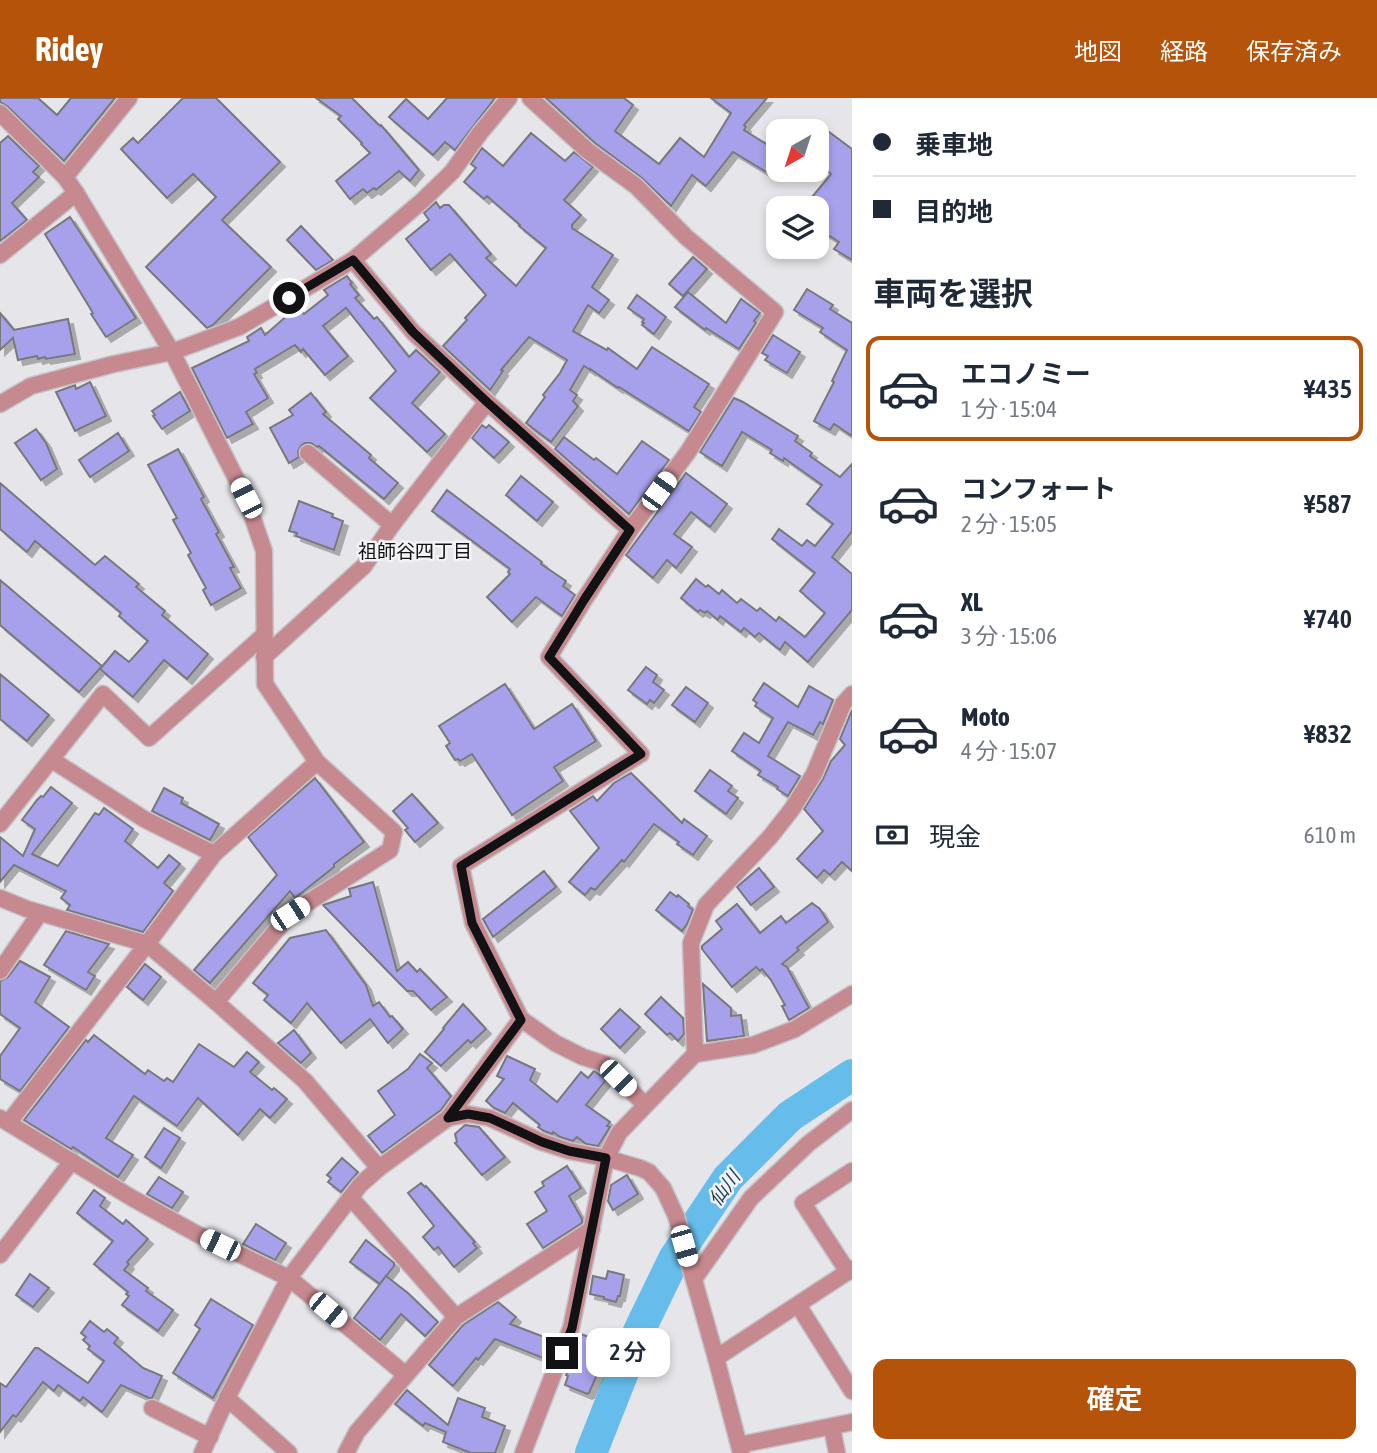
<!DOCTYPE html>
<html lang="ja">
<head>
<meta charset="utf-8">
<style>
  body { margin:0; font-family:"Asap Condensed","Noto Sans JP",sans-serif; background:#f2f2f3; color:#1f2937; height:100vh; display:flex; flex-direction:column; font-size:26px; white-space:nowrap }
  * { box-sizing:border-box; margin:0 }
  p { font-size:23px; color:#747a83 }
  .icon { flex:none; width:38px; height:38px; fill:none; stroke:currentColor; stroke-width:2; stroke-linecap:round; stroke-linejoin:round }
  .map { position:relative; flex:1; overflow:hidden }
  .drawer { display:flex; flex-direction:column; background:#fff; width:525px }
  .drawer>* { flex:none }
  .top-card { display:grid; align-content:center; height:154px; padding:0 21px; background:#fff }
  .needle { width:46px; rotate:219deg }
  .buttons { position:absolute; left:766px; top:21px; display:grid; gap:14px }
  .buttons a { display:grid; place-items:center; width:63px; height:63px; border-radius:14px; background:#fff; box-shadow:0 4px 10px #0003; font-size:35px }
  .end { position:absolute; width:32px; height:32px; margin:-16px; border:9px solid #121214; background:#fff; box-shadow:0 0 0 4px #fff }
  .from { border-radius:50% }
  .bubble { position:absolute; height:49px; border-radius:14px; background:#fff; box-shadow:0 4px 10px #0003; font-size:23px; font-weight:600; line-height:49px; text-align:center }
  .car { position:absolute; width:21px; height:42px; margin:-21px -10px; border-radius:9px; box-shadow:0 0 5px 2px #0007; background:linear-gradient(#fff 24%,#345 0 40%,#fff 0 76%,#345 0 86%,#fff 0) }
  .top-card b { display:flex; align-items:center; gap:24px; height:66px; font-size:26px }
  .top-card b+b { border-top:2px solid #e0e1e3 }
  .top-card i { width:18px; height:18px; background:#1f2937 }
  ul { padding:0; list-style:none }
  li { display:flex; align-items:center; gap:21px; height:105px; margin:0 14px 10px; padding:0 7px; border:4px solid transparent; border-radius:14px }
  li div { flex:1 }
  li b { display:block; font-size:26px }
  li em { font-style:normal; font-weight:600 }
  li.on { border-color:#b45309 }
  li>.icon { width:63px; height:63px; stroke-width:1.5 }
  h2 { padding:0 21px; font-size:32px; line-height:84px }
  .pay { display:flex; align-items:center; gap:18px; height:77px; padding:0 21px; font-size:26px }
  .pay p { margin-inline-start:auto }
  .button { display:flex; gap:14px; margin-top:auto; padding:14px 21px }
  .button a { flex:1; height:80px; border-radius:14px; background:#b45309; color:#fff; font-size:28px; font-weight:600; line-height:80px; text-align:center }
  header { display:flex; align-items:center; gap:42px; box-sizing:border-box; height:98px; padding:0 35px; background:#b45309; color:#fff }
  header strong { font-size:33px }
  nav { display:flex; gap:38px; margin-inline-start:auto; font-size:24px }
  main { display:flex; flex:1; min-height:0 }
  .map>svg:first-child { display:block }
</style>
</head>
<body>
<header>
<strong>Ridey</strong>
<nav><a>地図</a><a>経路</a><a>保存済み</a></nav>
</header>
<main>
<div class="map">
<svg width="852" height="1355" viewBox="0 0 852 1355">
  <defs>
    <filter id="shadow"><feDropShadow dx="5" dy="5" stdDeviation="0" flood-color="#0004"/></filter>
  </defs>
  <rect width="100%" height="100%" fill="#e6e6ea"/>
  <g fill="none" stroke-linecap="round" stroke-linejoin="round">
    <path stroke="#66bdeb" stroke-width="32" d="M591,1355L640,1231L674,1161L728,1080L790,1018L852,977"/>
  </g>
  <g fill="#a7a0eb" stroke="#78787c" stroke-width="2" filter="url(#shadow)">
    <path d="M0,0H38L57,17L71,0H115L64,63L7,8L0,4Z"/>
    <path d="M183,0H216L280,64L222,122L271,169L213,227L207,230L146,169L216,99L193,76L167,100L121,51L133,40L138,45Z"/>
    <path d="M316,0H352L380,28L381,27L419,72L410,83L399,73L376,92L374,90L367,95L363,91L350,101L336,83L370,55L361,46L362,45L338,21L341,18Z"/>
    <path d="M447,0H495L455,52L445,44L433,57L389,19L406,1L428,21Z"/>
    <path d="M546,0H624L633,7L615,33L659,66L680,40L704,59L731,15L711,0H767L744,27L746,29L744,32L779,54V69L773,78L733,54L706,88L692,77L671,108L642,80L595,45Z"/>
    <path d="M817,25L852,51V162L834,151L839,144L817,130V110H803L831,76L817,63Z"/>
    <path d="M531,35L565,63L574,54L593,69L564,102L581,117L572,127V130L613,157L592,189L609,202L599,215L588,207L573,233L607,252L608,250L637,271L652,249L709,286L694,309L701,314L689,333L619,289L618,290L590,271V272L584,268L570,292L577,297L573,303L578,308L551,344L526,325L545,299L543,297L560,275L567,262L529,239L501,272L503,273L490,292L443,248L467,222L465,220L486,197L450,156L431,172L406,141L429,122L424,115L436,104L440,110L444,107H449L491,156L486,160L516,188L546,150L519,128L520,127L487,98L484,101L464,84L476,70L471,66L482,50L503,68Z"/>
    <path d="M8,38L39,68L33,74L39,79L12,105L27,122L0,143V45Z"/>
    <path d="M70,119L136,220L106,239L91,216L93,215L45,136Z"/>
    <path d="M301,128L333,162L316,172L287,142Z"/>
    <path d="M693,159L707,171L683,198L669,186Z"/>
    <path d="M347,178L352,185L350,186L359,197L355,200L374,221L377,219L409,259L416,252L440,274L412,305L445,336L427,354L370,300L396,273L346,210L323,228L348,258L325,277L303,251L301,254L295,247L255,271L257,275L254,276L268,300L246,314L253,326L227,340L192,270L249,243L247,239L261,230L265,237L290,215L292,217L299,211L304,216L328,197L324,192Z"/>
    <path d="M807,191L833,207L830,211L852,225V338L834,326L830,332L814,323L834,284L832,283L847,252L820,234L823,230L794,212Z"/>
    <path d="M688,194L726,225L741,201L760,215L754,223L756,225L739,251L706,230L705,232L675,209Z"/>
    <path d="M637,197L666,219L654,236L642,227L644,225L642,224L644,221L628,210Z"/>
    <path d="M0,215L14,232L68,221L75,256L46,261L45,259L38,261L37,258L18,262L13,240L0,252Z"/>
    <path d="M773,237L800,254L787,275L765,262L768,258L762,255Z"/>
    <path d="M90,284L106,318L75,333L56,294L75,287L76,291Z"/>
    <path d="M180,294L190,313L162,331L153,318L155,317L152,313Z"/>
    <path d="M311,295L326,314L323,316L371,357L369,360L398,385L384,401L319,348L317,349L311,345H305L301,348L298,354L299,359L289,365L270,330L293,317L289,312Z"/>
    <path d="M734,300L743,304L798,338L795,343L812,355L810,358L840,379L852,366V433L832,459L852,476V512L808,564L785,544L780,552L759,535L755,539L744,530L741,534L720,518L718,522L707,513L705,515L700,512L698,514L681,500L696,481L706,489L708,487L719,496L722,492L737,505L741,501L757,513L760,510L776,523L779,519L805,539L825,515L800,493L815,475L772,441L779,431L802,448L807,442L815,448L833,426L807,406L822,387L784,360L783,363L770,355L772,352L742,334L722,368L700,354Z"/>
    <path d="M482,327L486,330L489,327L509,344L494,360L472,340Z"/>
    <path d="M36,331L46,345L57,371L41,382L15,345Z"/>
    <path d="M118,335L129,353L90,379L79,362Z"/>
    <path d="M564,339L594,362L596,360L617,376L642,343L669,362L629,416L555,351Z"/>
    <path d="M178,351L204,399L201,401L219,434L216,436L234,469L230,470L241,490L211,507L203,492L206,490L188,457L191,455L173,422L177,420L148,367Z"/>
    <path d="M686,375L727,406L710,429L691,414L674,436L692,449L676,470L667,462L653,480L626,457Z"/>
    <path d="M521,378L553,404L537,423L506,397Z"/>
    <path d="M0,385L95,467L105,458L139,486L136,489L165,513L162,517L208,556L187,581L164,562L133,599L100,571L115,553L129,564L148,543L119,518L121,515L35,443L27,454L0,431Z"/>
    <path d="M447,392L542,464L541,466L566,483L563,488L575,497L562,518L536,499L512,524L487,499L510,476L508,474L510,471L432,413Z"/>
    <path d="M299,403L333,416L332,419L343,423L334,452L296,438L297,435L289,433Z"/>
    <path d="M0,482L102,568L79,594L0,527Z"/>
    <path d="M646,569L657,577L653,584L664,592L654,605L650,602L647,606L628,592Z"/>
    <path d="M0,576L49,617L27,643L0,621Z"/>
    <path d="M764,585L798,609L809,588L833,602L823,626L820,624L813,637L788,624L768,658L800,678L788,698L777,691L778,689L758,677L761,673L732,653L744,635L759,645L773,620L755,608L757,605L753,602Z"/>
    <path d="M505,586L534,631L572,606L596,643L554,669L563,683L512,717L472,656L460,663L458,661L455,662L446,648L450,645L439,628Z"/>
    <path d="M686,589L708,605L695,624L672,607Z"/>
    <path d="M852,612V773L842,764L830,777L824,772L817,780L797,761L823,733L804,711L823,681L831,663L845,647L840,641Z"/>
    <path d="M710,672L732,688L728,693L738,700L726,716L695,693Z"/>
    <path d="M631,675L682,725L684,721L707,738L693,757L677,746L679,744L654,726L624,764L622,762L595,792L591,790L585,797L569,784L599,750L570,713L593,698L597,703L614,685Z"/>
    <path d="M315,680L364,744L334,766V769L295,800L290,793L210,885L194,872L277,777L248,739Z"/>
    <path d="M51,689L72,705L32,756L58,768L95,715L99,717L104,710L133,731L125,743L158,770L169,757L180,766L164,785L173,793L143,834L67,812L70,807L61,800L66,793L14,767L0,784V739L23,758L35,731L22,722L37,702L41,698L43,699Z"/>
    <path d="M164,690L183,700L181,705L219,726L210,742L152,713Z"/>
    <path d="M412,696L438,725L415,744L405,732L408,730L393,713Z"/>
    <path d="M759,770L774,789L751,807L737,789Z"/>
    <path d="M544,773L556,789L493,839L483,821Z"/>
    <path d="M373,784L397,873L408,864L417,874L420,871L447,899L431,912L413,893H407L323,807L351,798L349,791Z"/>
    <path d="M670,794L677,799L678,797L689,806L688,808L693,812L687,826L682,833L656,812Z"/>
    <path d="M812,805L820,811L828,824L797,850L799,852L782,866L787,869L809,910L789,922L782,908L785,907L771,882L762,871L760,873L756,869L732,889L702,851V848L722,831L716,823L737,806L760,835L781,818L786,825Z"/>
    <path d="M326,832L366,887L373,908L379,904L390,919L392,918L403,931L388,945L370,921L341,945L307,905L291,925L264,902L268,897L253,885L290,840Z"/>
    <path d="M66,833L109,846L88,874L95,878L86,892L44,867Z"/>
    <path d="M20,863L50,879L35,904L69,929L20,993L0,981V958L20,930L0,916V883L8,879Z"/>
    <path d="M145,866L161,879L143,902L127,889Z"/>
    <path d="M703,886L731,910V918L741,917L744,938L707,943Z"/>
    <path d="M661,899L683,920L684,936L678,943L670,935L667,937L645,916Z"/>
    <path d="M463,906L486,931L471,945L468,942L441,968L425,954L444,931L443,930Z"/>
    <path d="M620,911L640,929L620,950L601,931Z"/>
    <path d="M294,932L311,955L301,965L278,945Z"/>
    <path d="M94,937L145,976L148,972L164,983L167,980L173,984L199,946L234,969L247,954L259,964L250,974L272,992L274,990L287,1001L270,1020L260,1011L238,1037L198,1000L177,1028L134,998L106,1040L133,1057L118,1079L73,1049L71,1051L24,1022L86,942L88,944Z"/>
    <path d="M420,956L432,965L427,970L451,998L441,1012L382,1055L368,1038L395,1017L378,993L408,971Z"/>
    <path d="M507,958L535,971L530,982L557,1004L581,974L588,980L594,973L596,974L606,982L586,1007L610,1024L607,1028L610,1029L598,1048L586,1046L577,1039L573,1043L560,1039L553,1034L552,1036L544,1033L538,1029L540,1027L513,1005L505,1015L494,1010L486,1003L504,981L497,978Z"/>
    <path d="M465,1027L479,1029L505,1059L482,1077L455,1045L457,1044L455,1036Z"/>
    <path d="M164,1030L180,1040L161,1070L145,1059Z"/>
    <path d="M342,1060L358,1074L341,1094L328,1084L331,1080L327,1077Z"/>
    <path d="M567,1068L581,1090L569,1098L582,1121V1125L543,1150L527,1126L547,1113L535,1094L544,1088L542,1084Z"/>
    <path d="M627,1077L638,1096L613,1112L608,1103L611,1087Z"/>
    <path d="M159,1079L183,1094L172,1110L147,1096Z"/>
    <path d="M421,1085L425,1089L426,1088L475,1144L473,1145L477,1150L454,1169L438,1149L434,1152L423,1139L434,1128L408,1095Z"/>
    <path d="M94,1092L105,1100L100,1108L123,1126L126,1122L148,1141L127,1164L129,1166L124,1172L148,1190L146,1193L173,1212L158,1233L122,1207L129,1198L126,1196L128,1194L94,1166L113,1143L77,1115Z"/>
    <path d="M256,1126L286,1145L275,1162L243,1146Z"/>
    <path d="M366,1142L394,1165V1168L380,1186L350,1164Z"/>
    <path d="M608,1173L624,1177L620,1198H618L616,1204L604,1201V1199L590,1196L593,1178L606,1181Z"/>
    <path d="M30,1176L49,1190L33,1209L16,1197Z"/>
    <path d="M386,1178L408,1195L438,1224L425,1238L401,1216L380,1242L354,1220Z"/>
    <path d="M211,1201L253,1227L213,1300L173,1275L200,1231L195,1227Z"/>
    <path d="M498,1204L516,1219L510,1226L555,1243L548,1262L495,1241L478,1262L476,1260L453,1288L429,1267L463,1227Z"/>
    <path d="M90,1223L104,1234L107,1231L118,1240L114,1245L143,1270L162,1278L152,1300H149L121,1287L102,1314L83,1299L80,1303L58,1287L54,1293L43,1284L16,1319L13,1317L0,1334V1285L6,1289L35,1250H38L88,1285L104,1263L88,1251L90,1248L83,1242L86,1239L81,1235Z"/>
    <path d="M581,1236L610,1247L589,1295L587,1296L565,1287L568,1278L566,1277L569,1270L567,1269Z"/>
    <path d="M407,1292L448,1327L458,1300L485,1310L482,1319L505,1328L495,1355H471L443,1344L446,1334L425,1325L423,1328L395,1306Z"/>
  </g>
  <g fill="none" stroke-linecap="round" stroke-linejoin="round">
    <g stroke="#c4c4c8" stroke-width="19">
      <g id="street">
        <path d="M530,0L588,53L636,88L686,139L775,214L688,354L630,432L584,502L549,559L641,656L461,768L473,825L521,921L555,945L583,959L605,966L645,1007"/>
        <path d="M0,15L65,79L76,95L172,254L246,400L264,453L265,586L317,664L394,734L390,752L290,816L216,904"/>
        <path d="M65,79L129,0"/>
        <path d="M0,157L76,95"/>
        <path d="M353,162L413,234L487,304L630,432"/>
        <path d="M0,306L31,288L114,266L172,254L239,229L289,200L353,162L422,103L452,74L480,35L509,0"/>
        <path d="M308,355L392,427"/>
        <path d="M264,559L364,468L392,427L487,304"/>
        <path d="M52,662L144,721L214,756"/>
        <path d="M0,726L103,596L149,640L264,537"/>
        <path d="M0,800L27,811L147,846L216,904L305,983L379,1070"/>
        <path d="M0,873L40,815"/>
        <path d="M695,956L691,845L706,807L770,739L792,711L814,676L843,606L852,596"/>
        <path d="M0,1020L132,1100L197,1136L289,1180L406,1277"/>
        <path d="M448,1020L521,921"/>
        <path d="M9,1024L147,846L214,756L317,664"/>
        <path d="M351,1100L456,1219"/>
        <path d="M0,1157L72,1063"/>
        <path d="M848,1174L803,1105L852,1073"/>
        <path d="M694,1181L751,1100L808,1046L852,1012"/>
        <path d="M798,1207L852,1293"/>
        <path d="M716,1260L852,1171"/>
        <path d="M227,1300L289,1355"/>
        <path d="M152,1310L210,1339"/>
        <path d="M832,1330L837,1355"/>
        <path d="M739,1347L852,1324"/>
        <path d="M202,1355L227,1300L289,1180L360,1087L379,1070L448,1020L468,1016L490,1020L542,1044L569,1053L606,1060L640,1070L649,1074L663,1090L676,1118L716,1260L741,1355"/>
        <path d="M346,1355L357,1334L456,1219L592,1131"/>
        <path d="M523,1355L571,1230L606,1060L619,1035L695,956L753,947L795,931L852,896"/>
      </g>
    </g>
    <use href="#street" stroke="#c6898f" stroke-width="16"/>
  </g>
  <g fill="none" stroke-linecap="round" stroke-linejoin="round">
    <path stroke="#121214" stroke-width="9" d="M289,200L353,162L413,234L487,304L630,432L584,502L549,559L641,656L461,768L472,825L521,922L448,1020L468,1016L490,1020L542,1044L569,1053L606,1060L572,1230L562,1255"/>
  </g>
  <g text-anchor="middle" stroke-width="5" stroke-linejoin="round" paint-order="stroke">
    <g font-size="19" fill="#121214" stroke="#f3f3f7">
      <text x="415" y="460">祖師谷四丁目</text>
    </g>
    <g font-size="19" font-style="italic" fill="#194053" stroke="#f3f3f7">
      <text transform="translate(724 1090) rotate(-53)" y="7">仙川</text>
    </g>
  </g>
</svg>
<div class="buttons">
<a><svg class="needle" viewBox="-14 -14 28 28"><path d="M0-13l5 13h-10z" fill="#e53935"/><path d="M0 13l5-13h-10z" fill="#747a83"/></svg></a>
<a><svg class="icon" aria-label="layers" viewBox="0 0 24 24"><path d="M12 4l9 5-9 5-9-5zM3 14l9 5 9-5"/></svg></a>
</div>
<i class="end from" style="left:289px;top:200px"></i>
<i class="end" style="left:562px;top:1255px"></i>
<div class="bubble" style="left:586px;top:1230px;width:84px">2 分</div>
<i class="car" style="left:659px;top:393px;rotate:36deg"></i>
<i class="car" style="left:246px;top:400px;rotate:333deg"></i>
<i class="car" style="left:290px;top:816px;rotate:57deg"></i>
<i class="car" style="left:618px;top:980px;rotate:135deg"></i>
<i class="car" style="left:220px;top:1147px;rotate:296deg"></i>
<i class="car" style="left:684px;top:1148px;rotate:164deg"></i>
<i class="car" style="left:328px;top:1212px;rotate:130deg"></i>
</div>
<section class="drawer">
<div class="top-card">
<b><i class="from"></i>乗車地</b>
<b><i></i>目的地</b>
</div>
<h2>車両を選択</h2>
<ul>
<li class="on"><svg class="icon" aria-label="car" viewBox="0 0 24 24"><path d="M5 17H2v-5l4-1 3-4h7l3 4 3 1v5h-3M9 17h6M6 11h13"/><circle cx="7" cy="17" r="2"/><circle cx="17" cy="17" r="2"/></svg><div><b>エコノミー</b><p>1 分 · 15:04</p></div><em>¥435</em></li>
<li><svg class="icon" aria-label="car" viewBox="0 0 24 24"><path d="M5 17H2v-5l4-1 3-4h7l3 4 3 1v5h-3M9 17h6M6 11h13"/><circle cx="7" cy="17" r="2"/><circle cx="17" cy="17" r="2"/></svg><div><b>コンフォート</b><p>2 分 · 15:05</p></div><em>¥587</em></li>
<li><svg class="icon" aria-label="car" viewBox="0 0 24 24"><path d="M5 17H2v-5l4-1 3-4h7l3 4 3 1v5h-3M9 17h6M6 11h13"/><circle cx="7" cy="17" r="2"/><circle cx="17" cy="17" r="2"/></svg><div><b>XL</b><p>3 分 · 15:06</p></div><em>¥740</em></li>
<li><svg class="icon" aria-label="car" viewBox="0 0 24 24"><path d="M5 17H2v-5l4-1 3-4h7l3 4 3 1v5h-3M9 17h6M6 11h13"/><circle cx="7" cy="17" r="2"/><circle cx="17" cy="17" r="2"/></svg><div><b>Moto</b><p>4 分 · 15:07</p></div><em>¥832</em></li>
</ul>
<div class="pay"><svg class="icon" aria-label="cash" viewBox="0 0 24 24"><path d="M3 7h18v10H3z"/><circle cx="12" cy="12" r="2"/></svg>現金<p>610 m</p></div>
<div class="button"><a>確定</a></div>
</section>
</main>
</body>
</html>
